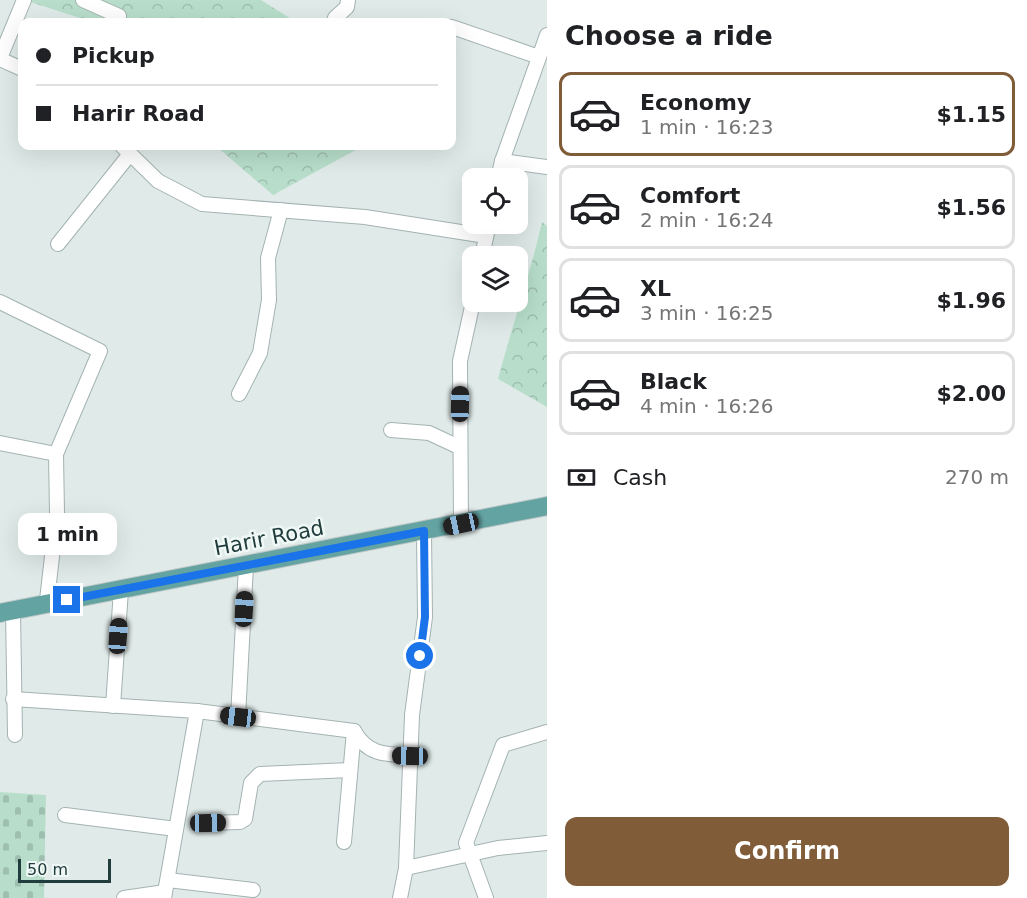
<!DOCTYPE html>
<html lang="en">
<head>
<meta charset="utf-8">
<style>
  body { margin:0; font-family:"DejaVu Sans",sans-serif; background:#f6f6f6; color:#202124; height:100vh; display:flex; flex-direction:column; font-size:22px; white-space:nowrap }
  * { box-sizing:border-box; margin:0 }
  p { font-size:20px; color:#757577 }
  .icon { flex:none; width:33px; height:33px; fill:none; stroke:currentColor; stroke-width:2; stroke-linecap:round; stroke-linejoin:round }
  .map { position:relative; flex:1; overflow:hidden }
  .details { display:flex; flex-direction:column; background:#fff; width:480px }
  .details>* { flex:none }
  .banner { position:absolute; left:18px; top:18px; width:438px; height:132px; border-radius:12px; box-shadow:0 6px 24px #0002; display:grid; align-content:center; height:132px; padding:0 18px; background:#fff }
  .controls { position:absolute; left:462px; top:168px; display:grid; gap:12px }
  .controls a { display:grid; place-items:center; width:66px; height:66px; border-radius:12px; background:#fff; box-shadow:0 6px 24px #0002; font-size:30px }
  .scale { position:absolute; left:18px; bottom:15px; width:93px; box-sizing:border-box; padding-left:6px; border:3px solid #203c3c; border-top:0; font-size:16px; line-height:21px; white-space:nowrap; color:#203c3c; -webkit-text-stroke:4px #f0f8f6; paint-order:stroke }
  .end { position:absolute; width:27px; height:27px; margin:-14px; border:8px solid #1a73e8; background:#fff; box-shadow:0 0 0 3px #fff }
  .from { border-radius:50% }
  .bubble { position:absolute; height:42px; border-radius:12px; background:#fff; box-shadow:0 6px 24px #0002; font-size:20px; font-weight:600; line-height:42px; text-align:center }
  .car { position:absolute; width:18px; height:36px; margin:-18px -9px; border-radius:8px; box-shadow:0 0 4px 2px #0007; background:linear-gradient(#222 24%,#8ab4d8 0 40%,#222 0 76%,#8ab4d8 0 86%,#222 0) }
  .banner b { display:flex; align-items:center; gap:21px; height:57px; font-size:22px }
  .banner b+b { border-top:2px solid #e0e0e0 }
  .banner i { width:15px; height:15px; background:#202124 }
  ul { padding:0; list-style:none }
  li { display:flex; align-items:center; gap:18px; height:84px; margin:0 12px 9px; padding:0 6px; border:3px solid #e0e0e0; border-radius:12px }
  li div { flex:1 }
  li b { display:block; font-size:22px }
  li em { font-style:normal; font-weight:600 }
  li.current { border-color:#805c39 }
  li>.icon { width:54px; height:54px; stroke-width:1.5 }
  h2 { padding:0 18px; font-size:27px; line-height:72px }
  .pay { display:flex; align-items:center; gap:15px; height:66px; padding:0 18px; font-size:22px }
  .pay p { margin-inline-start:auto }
  .button { display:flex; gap:12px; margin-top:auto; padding:12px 18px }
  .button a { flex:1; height:69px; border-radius:12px; background:#805c39; color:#fff; font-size:24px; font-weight:600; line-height:69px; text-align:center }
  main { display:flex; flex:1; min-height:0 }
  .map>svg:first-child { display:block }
</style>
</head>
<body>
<main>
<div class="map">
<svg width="547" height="898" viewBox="0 0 547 898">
  <defs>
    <pattern id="forest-crowns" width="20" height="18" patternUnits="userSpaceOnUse" patternTransform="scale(1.5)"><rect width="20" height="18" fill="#b8decb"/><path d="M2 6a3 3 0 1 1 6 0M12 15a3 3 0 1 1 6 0" fill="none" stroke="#9ebfaf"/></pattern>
    <pattern id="cemetery-stones" width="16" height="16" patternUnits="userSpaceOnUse" patternTransform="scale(1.5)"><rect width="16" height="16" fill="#b8decb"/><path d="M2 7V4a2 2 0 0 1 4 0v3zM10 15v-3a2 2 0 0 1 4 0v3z" fill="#9ebfaf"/></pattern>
  </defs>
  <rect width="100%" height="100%" fill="#e0ebe9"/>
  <g fill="url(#forest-crowns)">
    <path d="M24,0H261L296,22H87L83,19Z"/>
    <path d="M216,146H363L273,195Z"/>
    <path d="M542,222L547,226V407L498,379C512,326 530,275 542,222Z"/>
  </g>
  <path fill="url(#cemetery-stones)" d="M0,792L46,795L44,898H0Z"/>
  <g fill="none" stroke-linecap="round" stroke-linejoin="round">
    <g stroke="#a3b3b2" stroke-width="16">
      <g id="street">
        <path d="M83,0L119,16"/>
        <path d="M334,22L335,18L347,7L348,0"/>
        <path d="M452,27L539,57"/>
        <path d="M0,58L24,0"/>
        <path d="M0,59L22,69"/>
        <path d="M122,146L158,181L202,204L365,217L486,236"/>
        <path d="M502,161L547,167"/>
        <path d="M498,178L502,161L547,35"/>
        <path d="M58,244L130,154"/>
        <path d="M482,256L489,224"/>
        <path d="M0,302L100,351L56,454"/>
        <path d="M239,394L260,353L269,300L268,258L281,210"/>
        <path d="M391,430L429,433L459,447"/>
        <path d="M0,443L56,454L57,513L47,600L49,604"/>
        <path d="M461,524L460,361L473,302"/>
        <path d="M13,611L15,735"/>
        <path d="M13,699L197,711L354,731"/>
        <path d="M113,706L121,590"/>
        <path d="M238,717L246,566"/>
        <path d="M354,731C367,754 384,755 409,755"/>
        <path d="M65,815L176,829"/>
        <path d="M208,823L240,822L245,819L251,783L260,774L350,770"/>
        <path d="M344,842L354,731"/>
        <path d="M406,868L498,848L547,843"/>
        <path d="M168,880L253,890"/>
        <path d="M124,898L165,892"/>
        <path d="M164,898L197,711"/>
        <path d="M400,898L406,868L412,715L425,617L424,532"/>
        <path d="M486,898L466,843L503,745L547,732"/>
      </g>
    </g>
    <g stroke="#c1c8c8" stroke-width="20">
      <path id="primary" d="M0,613L547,506"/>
    </g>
    <use href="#street" stroke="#fff" stroke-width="14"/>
    <use href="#primary" stroke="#63a3a2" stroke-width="18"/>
  </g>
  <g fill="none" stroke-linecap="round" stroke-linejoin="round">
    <path stroke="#1a73e8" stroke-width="8" d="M67,600L424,531L425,617L420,656"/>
  </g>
  <g text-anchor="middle" stroke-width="5" stroke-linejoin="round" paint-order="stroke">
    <g font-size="21" fill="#203c3c" stroke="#f0f8f6">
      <text transform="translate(269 538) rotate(-11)" y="7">Harir Road</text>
    </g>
  </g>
</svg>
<div class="controls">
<a><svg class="icon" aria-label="locate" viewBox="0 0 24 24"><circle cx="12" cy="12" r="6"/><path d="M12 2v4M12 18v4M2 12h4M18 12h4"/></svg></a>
<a><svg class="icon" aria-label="layers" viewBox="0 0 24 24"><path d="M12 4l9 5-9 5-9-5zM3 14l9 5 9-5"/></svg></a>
</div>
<div class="scale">50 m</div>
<i class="end from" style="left:420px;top:656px"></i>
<i class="end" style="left:67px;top:600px"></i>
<div class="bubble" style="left:18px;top:513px;width:99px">1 min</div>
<i class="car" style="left:460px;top:404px;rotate:1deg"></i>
<i class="car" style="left:461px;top:524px;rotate:258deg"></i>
<i class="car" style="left:244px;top:609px;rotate:3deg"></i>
<i class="car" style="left:118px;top:636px;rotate:4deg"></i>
<i class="car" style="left:238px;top:717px;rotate:277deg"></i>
<i class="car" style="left:410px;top:756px;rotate:271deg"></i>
<i class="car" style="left:208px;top:823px;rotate:89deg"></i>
<div class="banner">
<b><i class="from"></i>Pickup</b>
<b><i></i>Harir Road</b>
</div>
</div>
<section class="details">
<h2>Choose a ride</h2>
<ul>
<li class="current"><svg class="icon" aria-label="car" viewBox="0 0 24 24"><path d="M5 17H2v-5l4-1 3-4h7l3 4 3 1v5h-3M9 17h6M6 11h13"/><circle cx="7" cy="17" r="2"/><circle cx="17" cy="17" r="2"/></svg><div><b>Economy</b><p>1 min · 16:23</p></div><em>$1.15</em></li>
<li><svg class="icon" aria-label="car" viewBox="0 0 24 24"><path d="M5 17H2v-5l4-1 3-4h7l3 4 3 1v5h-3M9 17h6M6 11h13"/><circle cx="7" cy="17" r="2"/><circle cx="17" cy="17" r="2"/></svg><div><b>Comfort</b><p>2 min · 16:24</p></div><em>$1.56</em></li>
<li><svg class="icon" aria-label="car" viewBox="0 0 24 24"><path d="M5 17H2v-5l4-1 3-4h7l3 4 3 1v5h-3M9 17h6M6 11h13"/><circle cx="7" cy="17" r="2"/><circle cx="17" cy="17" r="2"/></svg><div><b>XL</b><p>3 min · 16:25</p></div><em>$1.96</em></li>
<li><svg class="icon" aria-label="car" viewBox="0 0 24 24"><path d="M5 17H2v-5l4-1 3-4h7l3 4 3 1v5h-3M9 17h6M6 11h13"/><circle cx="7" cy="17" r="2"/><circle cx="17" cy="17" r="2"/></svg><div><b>Black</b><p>4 min · 16:26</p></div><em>$2.00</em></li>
</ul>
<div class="pay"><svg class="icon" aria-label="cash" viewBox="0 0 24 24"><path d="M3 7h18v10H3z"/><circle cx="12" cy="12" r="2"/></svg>Cash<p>270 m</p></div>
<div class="button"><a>Confirm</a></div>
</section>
</main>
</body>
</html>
